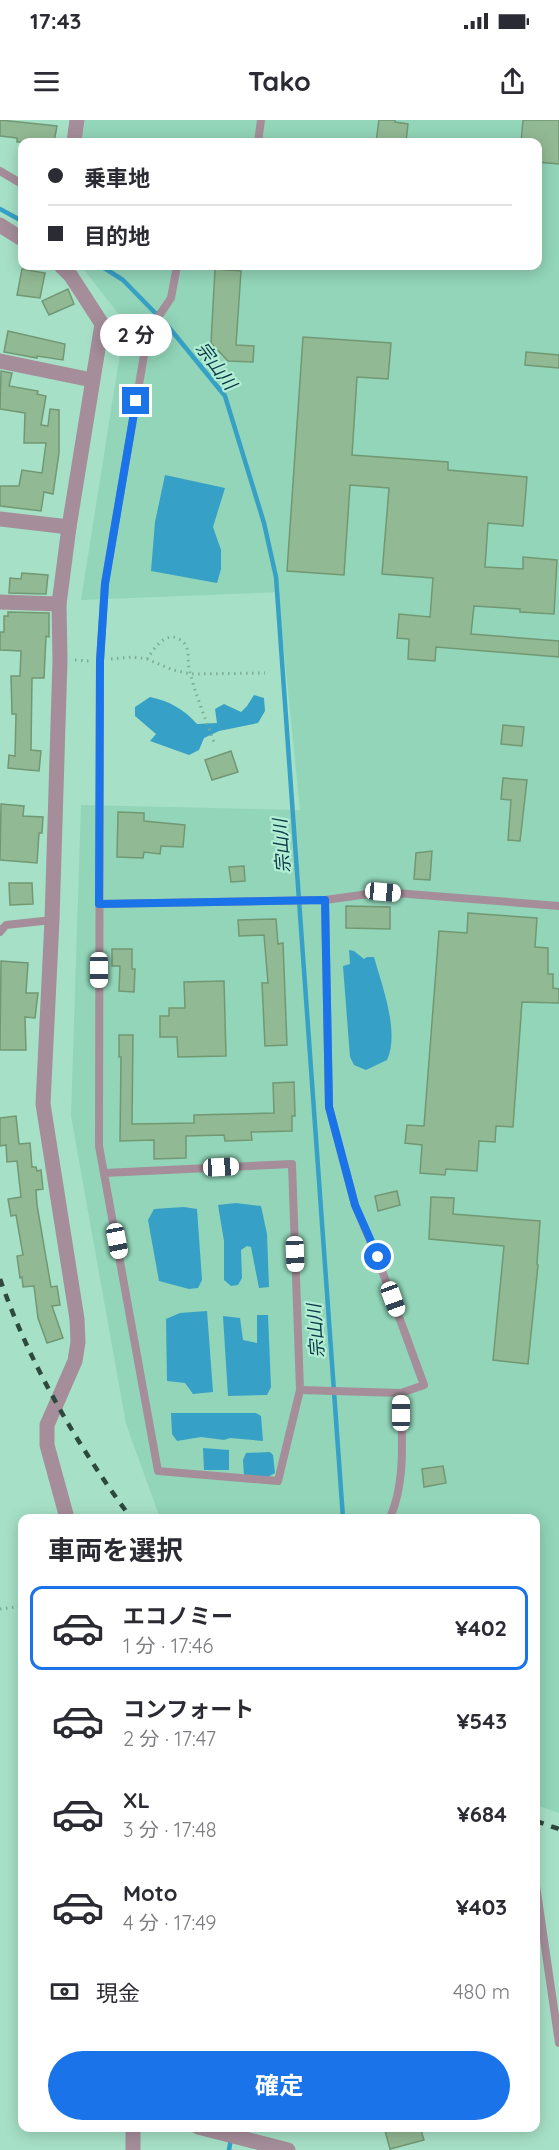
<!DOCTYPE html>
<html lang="ja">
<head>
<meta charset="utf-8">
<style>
  body { margin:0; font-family:Quicksand,"Noto Sans JP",sans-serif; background:#f7f7f7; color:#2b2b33; height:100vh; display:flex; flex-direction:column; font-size:22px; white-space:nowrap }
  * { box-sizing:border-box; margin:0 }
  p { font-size:20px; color:#7c7c81 }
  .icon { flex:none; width:33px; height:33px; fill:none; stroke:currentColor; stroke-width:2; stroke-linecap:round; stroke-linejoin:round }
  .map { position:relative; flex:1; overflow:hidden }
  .panel { position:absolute; left:18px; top:1394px; width:522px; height:618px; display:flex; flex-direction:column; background:#fff; border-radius:12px; box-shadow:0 3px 15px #0003 }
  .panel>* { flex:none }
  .top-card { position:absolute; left:18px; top:18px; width:524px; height:132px; border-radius:12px; box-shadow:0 3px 15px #0003; display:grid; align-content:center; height:132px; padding:0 30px; background:#fff }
  .end { position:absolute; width:27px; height:27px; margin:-14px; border:8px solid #1a73e8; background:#fff; box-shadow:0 0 0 3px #fff }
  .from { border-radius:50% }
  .bubble { position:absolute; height:42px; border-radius:21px; background:#fff; box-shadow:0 3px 15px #0003; font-size:20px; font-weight:700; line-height:42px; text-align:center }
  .car { position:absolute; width:18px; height:36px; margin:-18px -9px; border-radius:8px; box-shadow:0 0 4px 2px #0007; background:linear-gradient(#fff 24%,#345 0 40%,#fff 0 76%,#345 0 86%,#fff 0) }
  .top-card b { display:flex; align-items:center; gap:21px; height:57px; font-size:22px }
  .top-card b+b { border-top:2px solid #e1e1e2 }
  .top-card i { width:15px; height:15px; background:#2b2b33 }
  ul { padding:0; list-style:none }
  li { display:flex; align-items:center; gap:18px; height:84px; margin:0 12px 9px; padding:0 18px; border:3px solid transparent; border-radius:12px }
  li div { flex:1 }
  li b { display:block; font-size:22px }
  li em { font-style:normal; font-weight:700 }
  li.active { border-color:#1a73e8 }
  li>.icon { width:54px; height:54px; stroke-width:1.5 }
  h2 { padding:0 30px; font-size:27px; line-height:72px }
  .pay { display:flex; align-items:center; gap:15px; height:66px; padding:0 30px; font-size:22px }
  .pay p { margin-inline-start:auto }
  .action { display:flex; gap:12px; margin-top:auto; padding:12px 30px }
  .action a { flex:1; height:69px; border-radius:36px; background:#1a73e8; color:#fff; font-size:24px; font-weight:700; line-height:69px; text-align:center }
  .status { display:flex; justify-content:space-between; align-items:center; height:42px; padding:0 30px; background:#fff; direction:ltr }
  .status svg { height:16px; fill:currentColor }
  header { display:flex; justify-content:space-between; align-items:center; height:78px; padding:0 30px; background:#fff; font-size:27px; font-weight:700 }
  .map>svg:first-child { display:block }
</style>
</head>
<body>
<div class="status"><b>17:43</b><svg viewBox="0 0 49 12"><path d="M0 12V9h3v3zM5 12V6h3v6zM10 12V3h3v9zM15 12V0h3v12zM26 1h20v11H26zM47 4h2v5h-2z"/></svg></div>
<header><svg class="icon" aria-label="menu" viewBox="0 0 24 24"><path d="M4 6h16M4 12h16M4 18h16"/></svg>Tako<svg class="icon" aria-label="share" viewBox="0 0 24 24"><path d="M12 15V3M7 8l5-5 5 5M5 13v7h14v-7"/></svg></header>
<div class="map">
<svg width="559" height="2030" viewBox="0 0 559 2030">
  <rect width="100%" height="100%" fill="#a6e0c7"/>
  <path fill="#92d5b9" d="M85,0H559V1693L536,1685V1398H160L126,1304L71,996L81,685L300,690L278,472L81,480L125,202L81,146H537V22H82Z"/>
  <g fill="#37a0c6">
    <path d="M165,355L225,368L213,407L221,430V449L217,463L151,451L155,402Z"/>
    <path d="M254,575L264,578L265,591L258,603L219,611L204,618L199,630L189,635L150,621L156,614L135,596V587L150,577C169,581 184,589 197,604L217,603L215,589L224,584L241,592L247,586Z"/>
    <path d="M349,830L354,831L364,839L367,837H374C382,866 400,912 387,940L366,950L354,945L350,937L343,846L350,844Z"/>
    <path d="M236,1083L261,1086L267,1114L269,1167L259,1168L251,1127L247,1126L241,1130L242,1158L238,1165L231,1166L224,1160V1121L218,1085Z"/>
    <path d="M184,1087L197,1089L202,1160L198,1168L189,1169L159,1161L148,1100L154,1089Z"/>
    <path d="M207,1191L213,1272L193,1274L185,1263L167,1261L166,1199L180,1193Z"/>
    <path d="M257,1195H268L271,1267L267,1275L228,1276L223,1196L240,1198L243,1220L257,1223Z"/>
    <path d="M171,1293H256L261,1296L263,1321L230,1318L224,1320L201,1317L177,1321L172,1314Z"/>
    <path d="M203,1328L229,1330V1350H204Z"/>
    <path d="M270,1332L273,1335L275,1353L266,1358L244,1356L243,1340L246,1333Z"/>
  </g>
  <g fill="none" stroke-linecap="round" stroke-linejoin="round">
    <g stroke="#37a0c6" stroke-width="4.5">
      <path d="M0,89L22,101"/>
      <path d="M101,146L123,160L167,205L225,276L264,403L276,457L343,1398"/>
      <path d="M229,2030L233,2007"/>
    </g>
  </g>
  <g fill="#91b993" stroke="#719873" stroke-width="1.5">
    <path d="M0,0L57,6L54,22H17V18L0,16Z"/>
    <path d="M379,0H395V2L408,4L406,22H376Z"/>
    <path d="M523,0H559V44L537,42V22H521Z"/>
    <path d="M22,149L45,153L40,178L17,175Z"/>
    <path d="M215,149L241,151L236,225L254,226L253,242L228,241L211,223Z"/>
    <path d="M68,169L74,184L49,195L42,181Z"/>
    <path d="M8,211L65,224L63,240L37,236V238L4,232Z"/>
    <path d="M303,217L391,223L388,259L357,257L352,335L448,342V350L527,357L523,406L488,403L485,447L523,449V437L557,440L554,494L520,492V489L474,486L471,514L559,521V537L436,527L435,541L408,539L409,519L397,518L399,494L430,497L433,458L382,454L389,368L350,365L344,455L287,451Z"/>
    <path d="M526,232L559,235V248L525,245Z"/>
    <path d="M1,251L12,253L9,266L38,271L37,274L46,276L41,305L48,306L50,289L59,290V333L53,374L44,372L41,391L0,386V366H19L22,350L42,353L46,323H24L25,293L0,289Z"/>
    <path d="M22,453L48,455L46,474L9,473L10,458L21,459Z"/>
    <path d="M8,492L49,493V517L46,516L44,558H32L31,630L41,631L39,651L8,648L9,635L15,636L16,594H12L11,556H20L21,531L0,530V512H4V496H8Z"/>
    <path d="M503,605L524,607L522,626L501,624Z"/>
    <path d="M231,631L238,652L212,660L205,640Z"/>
    <path d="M503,658L527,660L520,721L508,720L511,680L501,679Z"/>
    <path d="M1,684L24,686L23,696L43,697L42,713H39L37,743L0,740Z"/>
    <path d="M118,692L144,693V701L185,705L183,727L161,726L160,734L144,732L143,738L117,737Z"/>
    <path d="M432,731L430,760L414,759L416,733Z"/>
    <path d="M244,746L245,761L231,762L229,747Z"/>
    <path d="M9,763H32L33,784L10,785Z"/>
    <path d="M346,786L390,787V809L346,808Z"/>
    <path d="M468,793L537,798L535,827L548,828V854H553V868L559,869V883L522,882L513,1007L496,1006L495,1022L479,1021L477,1051L446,1049L445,1055L420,1053L422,1025L405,1023L407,1005L424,1006L439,811L467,813Z"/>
    <path d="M276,799L278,824L283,823L287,925L265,926L262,863H268L264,815L239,816L238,800Z"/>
    <path d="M112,829H132V849H135L134,872L119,871L120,846H112Z"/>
    <path d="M1,841L28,843L26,873H38L35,898L25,897L26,930H0Z"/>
    <path d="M224,861L226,936L178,937L177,917H160V896H169V888H185L184,862Z"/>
    <path d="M119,915H133L132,1004L194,1003V995L274,993L273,963L294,962L295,996H292V1011L251,1012L252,1020L225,1021L224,1015L186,1016V1038L154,1039V1020L120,1021L121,937H119Z"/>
    <path d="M16,996L19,1024L30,1023L32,1047H36L37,1051L41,1050L43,1069L36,1070L37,1085L51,1167L57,1166L60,1185L52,1186L63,1218L47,1223L38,1198L34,1166L23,1167L22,1157L20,1158L17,1136L23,1135L16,1095L11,1096L8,1079L21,1077L17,1041L7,1042L6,1025L0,1026V998Z"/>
    <path d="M397,1071L400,1085L378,1091L375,1076Z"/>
    <path d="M431,1077L454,1078L453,1094L540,1101L537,1144L538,1145L528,1244L493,1240L504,1126L429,1119Z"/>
    <path d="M443,1346L446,1363L424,1367L422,1349Z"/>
    <path d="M384,2007H420L424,2020L390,2029Z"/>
  </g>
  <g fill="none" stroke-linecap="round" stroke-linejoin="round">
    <g stroke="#7cac98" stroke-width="3" stroke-dasharray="1.5 4.5" stroke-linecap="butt">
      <path d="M111,539L133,537L147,539L173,550L191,554L265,553"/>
      <path d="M147,539C154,529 165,511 179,519C191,525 187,538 189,548C194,572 207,602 215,625"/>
      <path d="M75,540L90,541"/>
      <path d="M0,1489L22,1486"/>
    </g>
    <g stroke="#a58e9a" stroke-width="8">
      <path d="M258,22L261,0"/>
      <path d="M0,51L22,64"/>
      <path d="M325,780L329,987L355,1085L377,1137L424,1265L401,1273C401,1314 407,1359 390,1398"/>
      <path d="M99,784L325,780L383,772L559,786"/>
      <path d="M0,812L6,805L52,800"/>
      <path d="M104,1053L292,1044L300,1270L278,1361L158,1351L99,1026L100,541L105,463L148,212L171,178L177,146"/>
      <path d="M300,1270L401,1273"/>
      <path d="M536,1765L559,1923"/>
    </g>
    <g stroke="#a58e9a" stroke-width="15">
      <path d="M74,22L77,0"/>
      <path d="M0,105L22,119"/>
      <path d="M61,146L71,156L102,204L69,407L59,484L60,540L52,800L43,984L77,1199L78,1222L75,1241L47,1305V1325L67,1398"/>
      <path d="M0,241L92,260"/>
      <path d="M0,399L69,407"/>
      <path d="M0,482L59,484"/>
      <path d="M198,2007L288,2030"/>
      <path d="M133,2030V2007"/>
    </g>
    <g stroke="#2d483d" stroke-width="4.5" stroke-dasharray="8 8" stroke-linecap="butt">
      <path d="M0,1159C30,1245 77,1325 131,1398"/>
      <path d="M536,1701L559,1709"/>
    </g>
  </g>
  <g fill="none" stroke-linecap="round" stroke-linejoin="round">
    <path stroke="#1a73e8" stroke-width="8" d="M136,281L105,464L100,541L99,784L325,780L329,987L355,1085L378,1137"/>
  </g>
  <g text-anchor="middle" stroke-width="4.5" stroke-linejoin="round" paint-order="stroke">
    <g font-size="18" font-style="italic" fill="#083747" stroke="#b3eed4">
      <text transform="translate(216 246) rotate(53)" y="6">宗山川</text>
      <text transform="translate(282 726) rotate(-94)" y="6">宗山川</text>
      <text transform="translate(316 1211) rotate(-94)" y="6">宗山川</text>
    </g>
  </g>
</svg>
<i class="end from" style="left:378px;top:1137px"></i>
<i class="end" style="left:136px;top:281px"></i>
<div class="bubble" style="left:100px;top:194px;width:72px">2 分</div>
<i class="car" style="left:383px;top:772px;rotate:95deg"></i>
<i class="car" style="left:99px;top:850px;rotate:180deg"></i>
<i class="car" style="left:221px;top:1047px;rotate:87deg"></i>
<i class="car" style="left:117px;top:1121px;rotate:169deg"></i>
<i class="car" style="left:295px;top:1134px;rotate:178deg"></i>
<i class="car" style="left:393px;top:1179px;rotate:160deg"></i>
<i class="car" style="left:401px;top:1293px;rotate:0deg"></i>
<div class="top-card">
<b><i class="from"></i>乗車地</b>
<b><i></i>目的地</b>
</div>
<section class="panel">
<h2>車両を選択</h2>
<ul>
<li class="active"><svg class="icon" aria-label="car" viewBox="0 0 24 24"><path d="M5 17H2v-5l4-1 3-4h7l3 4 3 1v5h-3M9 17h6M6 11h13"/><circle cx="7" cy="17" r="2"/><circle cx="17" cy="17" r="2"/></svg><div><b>エコノミー</b><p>1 分 · 17:46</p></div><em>¥402</em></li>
<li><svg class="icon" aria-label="car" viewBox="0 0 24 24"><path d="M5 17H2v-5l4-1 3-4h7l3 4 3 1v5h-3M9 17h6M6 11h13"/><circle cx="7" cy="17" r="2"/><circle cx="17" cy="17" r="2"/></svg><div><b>コンフォート</b><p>2 分 · 17:47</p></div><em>¥543</em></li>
<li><svg class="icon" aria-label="car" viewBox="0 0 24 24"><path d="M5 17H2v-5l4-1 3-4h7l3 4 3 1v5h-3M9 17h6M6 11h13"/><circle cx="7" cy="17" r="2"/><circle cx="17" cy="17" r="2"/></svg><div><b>XL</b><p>3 分 · 17:48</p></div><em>¥684</em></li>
<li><svg class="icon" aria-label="car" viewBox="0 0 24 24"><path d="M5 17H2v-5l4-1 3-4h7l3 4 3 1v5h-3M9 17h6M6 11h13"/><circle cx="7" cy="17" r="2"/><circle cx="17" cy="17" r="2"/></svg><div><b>Moto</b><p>4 分 · 17:49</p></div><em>¥403</em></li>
</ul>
<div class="pay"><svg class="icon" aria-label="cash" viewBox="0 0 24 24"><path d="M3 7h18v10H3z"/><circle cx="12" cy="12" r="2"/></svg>現金<p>480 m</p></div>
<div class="action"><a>確定</a></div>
</section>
</div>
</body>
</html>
